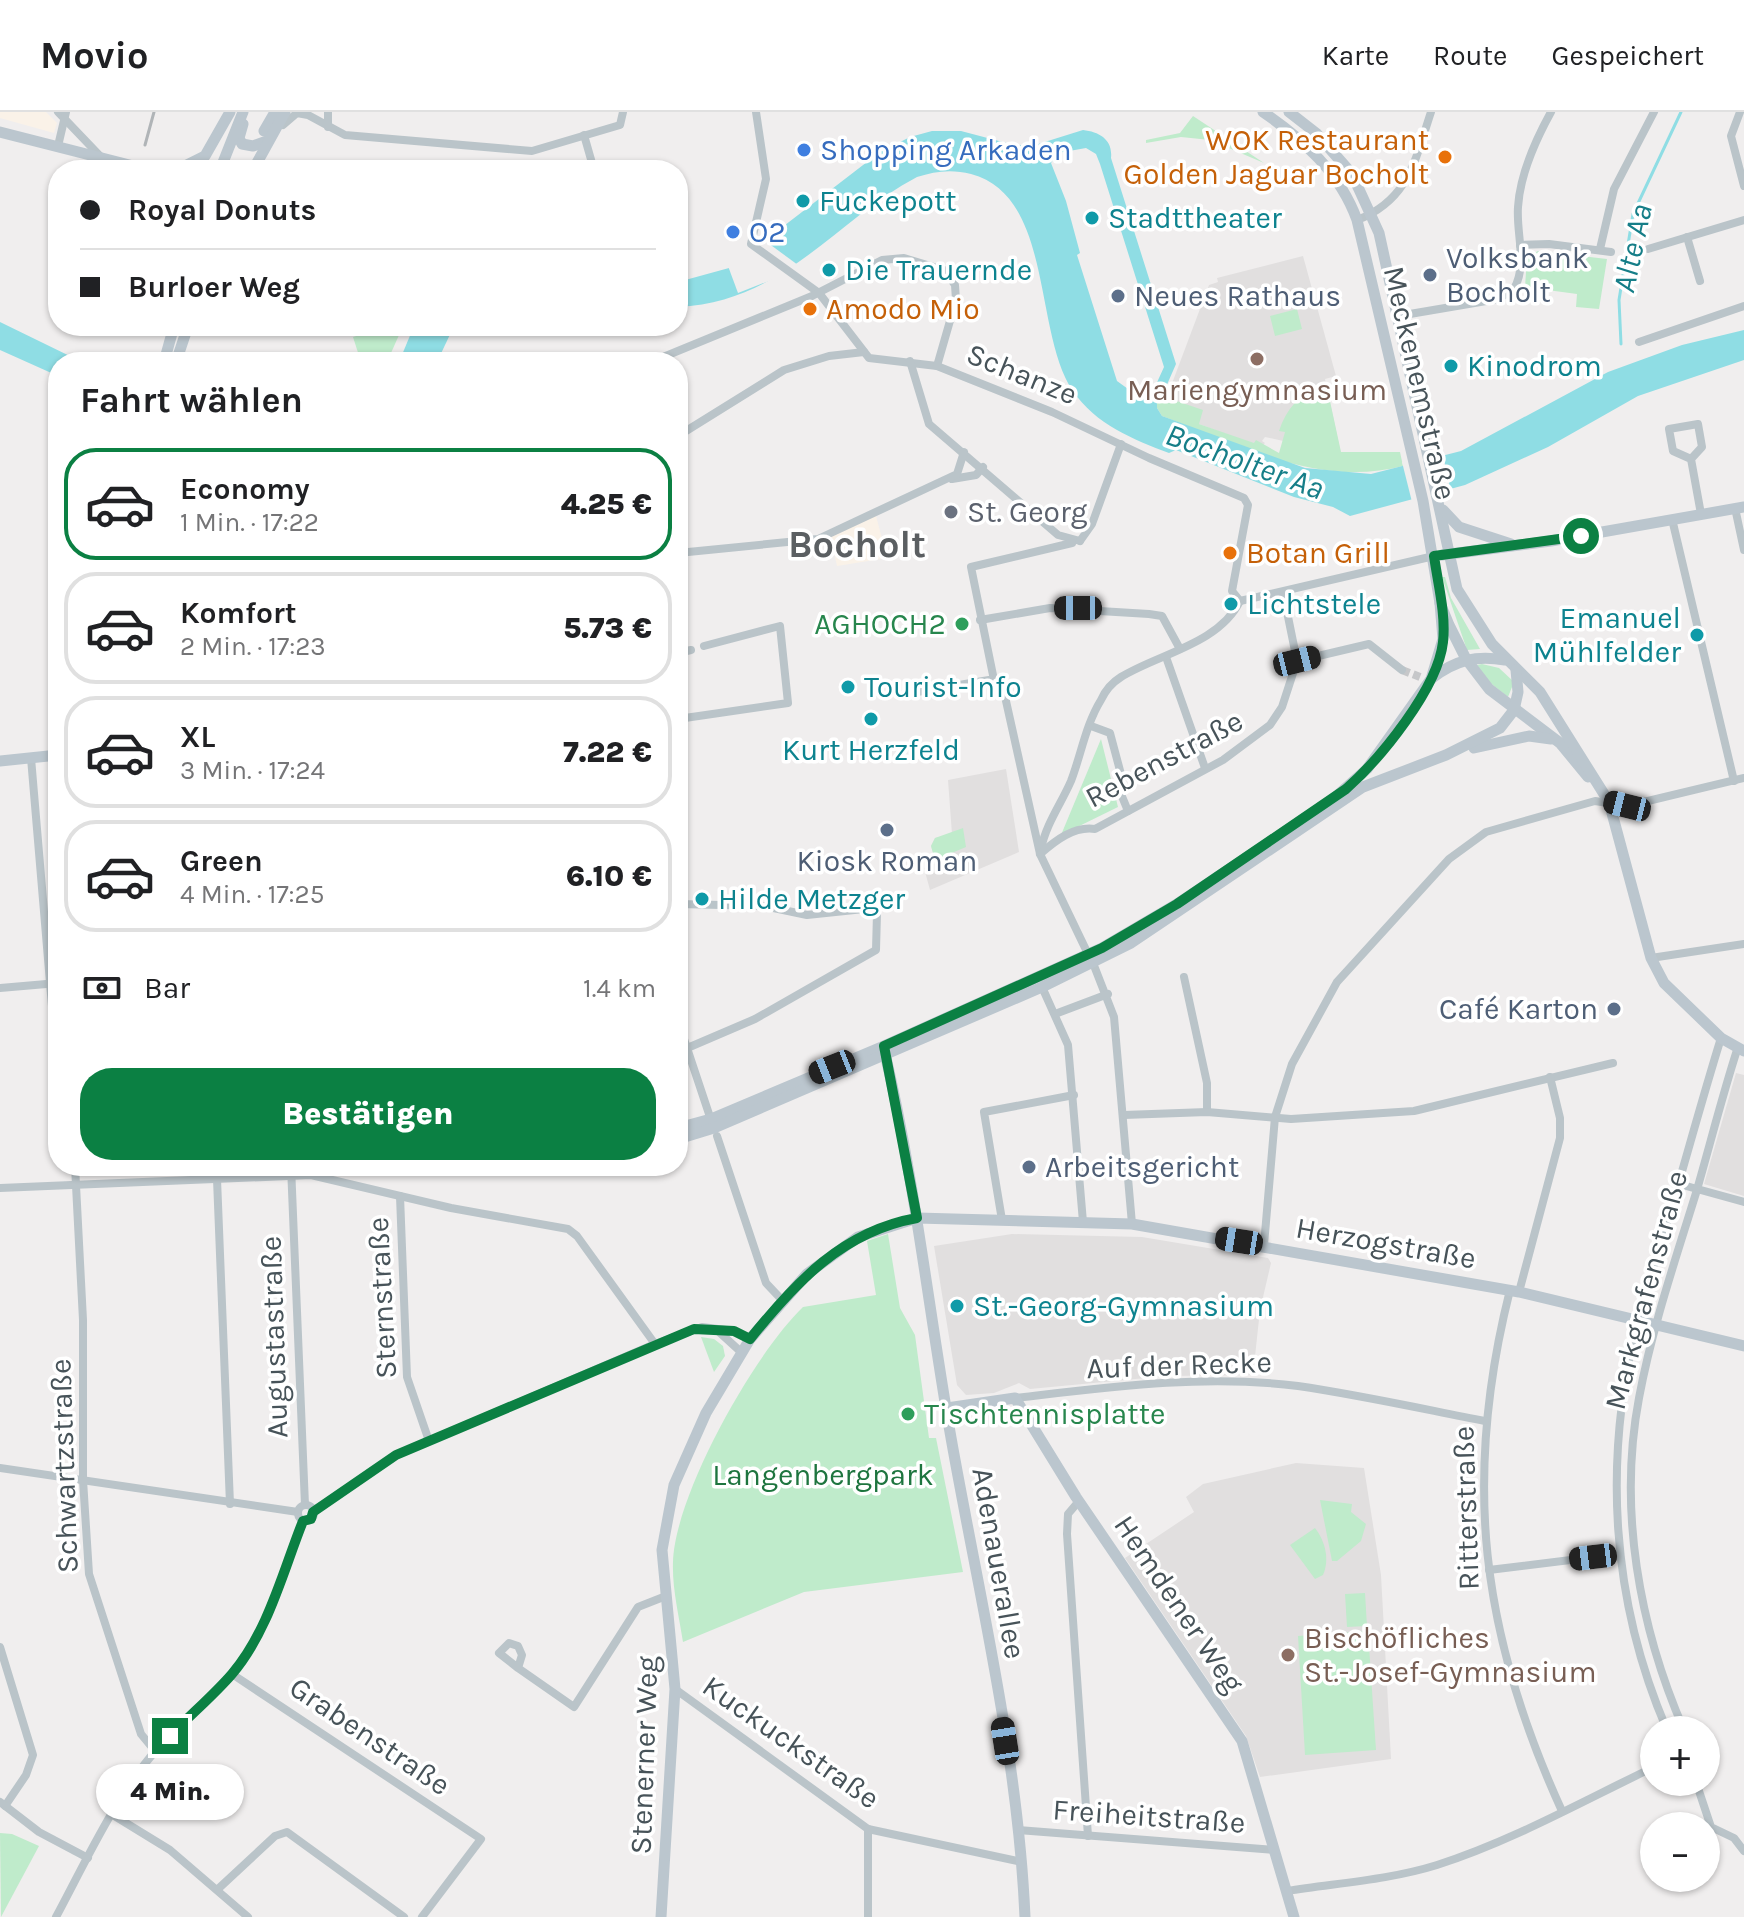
<!DOCTYPE html>
<html lang="de">
<head>
<meta charset="utf-8">
<style>
  body { margin:0; font-family:Karla,sans-serif; background:#f2f2f2; color:#202124; height:100vh; display:flex; flex-direction:column; font-size:30px; white-space:nowrap }
  * { box-sizing:border-box; margin:0 }
  p { font-size:26px; color:#757577 }
  .icon { flex:none; width:44px; height:44px; fill:none; stroke:currentColor; stroke-width:2; stroke-linecap:round; stroke-linejoin:round }
  .map { position:relative; flex:1; overflow:hidden }
  .details { position:absolute; left:48px; top:240px; width:640px; height:824px; display:flex; flex-direction:column; background:#fff; border-radius:32px; box-shadow:0 2px 6px #0004 }
  .details>* { flex:none }
  .banner { position:absolute; left:48px; top:48px; width:640px; height:176px; border-radius:32px; box-shadow:0 2px 6px #0004; display:grid; align-content:center; height:176px; padding:0 32px; background:#fff }
  .controls { position:absolute; left:1640px; top:1604px; display:grid; gap:16px }
  .controls a { display:grid; place-items:center; width:80px; height:80px; border-radius:50%; background:#fff; box-shadow:0 2px 6px #0004; font-size:40px }
  .end { position:absolute; width:36px; height:36px; margin:-18px; border:10px solid #0b8043; background:#fff; box-shadow:0 0 0 4px #fff }
  .from { border-radius:50% }
  .bubble { position:absolute; height:56px; border-radius:28px; background:#fff; box-shadow:0 2px 6px #0004; font-size:26px; font-weight:800; line-height:56px; text-align:center }
  .car { position:absolute; width:24px; height:48px; margin:-24px -12px; border-radius:10px; box-shadow:0 0 6px 2px #0007; background:linear-gradient(#222 24%,#8ab4d8 0 40%,#222 0 76%,#8ab4d8 0 86%,#222 0) }
  .banner b { display:flex; align-items:center; gap:28px; height:76px; font-size:30px }
  .banner b+b { border-top:2px solid #e0e0e0 }
  .banner i { width:20px; height:20px; background:#202124 }
  ul { padding:0; list-style:none }
  li { display:flex; align-items:center; gap:24px; height:112px; margin:0 16px 12px; padding:0 16px; border:4px solid #e0e0e0; border-radius:32px }
  li div { flex:1 }
  li b { display:block; font-size:30px }
  li em { font-style:normal; font-weight:800 }
  li.active { border-color:#0b8043 }
  li>.icon { width:72px; height:72px; stroke-width:1.5 }
  h2 { padding:0 32px; font-size:36px; line-height:96px }
  .pay { display:flex; align-items:center; gap:20px; height:88px; padding:0 32px; font-size:30px }
  .pay p { margin-inline-start:auto }
  .button { display:flex; gap:16px; margin-top:auto; padding:16px 32px }
  .button a { flex:1; height:92px; border-radius:32px; background:#0b8043; color:#fff; font-size:32px; font-weight:800; line-height:92px; text-align:center }
  header { display:flex; align-items:center; gap:48px; box-sizing:border-box; height:112px; padding:0 40px; background:#fff; border-bottom:2px solid #e0e0e0 }
  header strong { font-size:38px }
  nav { display:flex; gap:44px; margin-inline-start:auto; font-size:28px }
  .map>svg:first-child { display:block }
</style>
</head>
<body>
<header>
<strong>Movio</strong>
<nav><a>Karte</a><a>Route</a><a>Gespeichert</a></nav>
</header>
<div class="map">
<svg width="1744" height="1805" viewBox="0 0 1744 1805">
  <rect width="100%" height="100%" fill="#f0eeee"/>
  <g fill="#faf2e8">
    <path d="M0,0H46L57,11L54,21L0,6Z"/>
    <path d="M875,400L887,446L837,454L830,422Z"/>
  </g>
  <g fill="#e1dfdf">
    <path d="M1303,144L1336,264L1325,267L1341,342L1265,325L1262,329L1265,331L1261,335L1199,312L1165,290L1209,173L1218,170L1217,166Z"/>
    <path d="M1006,657L1019,740L930,778L924,756L936,751L931,734L935,726L952,722L948,668Z"/>
    <path d="M1736,961L1744,963V1084L1704,1072Z"/>
    <path d="M1012,1122L1142,1125L1268,1146L1271,1151L1260,1198L1253,1263L1167,1264L1030,1277L1019,1271L994,1281L966,1283L957,1273L934,1134Z"/>
    <path d="M1296,1351L1364,1356L1381,1463L1391,1647L1260,1665L1246,1624L1125,1446L1194,1400L1186,1385L1203,1372Z"/>
  </g>
  <g fill="#bfebcb">
    <path d="M1193,4L1264,51L1210,28L1181,25L1146,31V28L1180,21Z"/>
    <path d="M1538,139L1607,147L1599,197L1576,195L1577,182L1525,175L1527,145Z"/>
    <path d="M1297,197L1302,217L1275,224L1270,204Z"/>
    <path d="M388,214H403L387,250H361L353,225Z"/>
    <path d="M1321,272L1323,281L1328,280L1341,340H1400L1403,354C1319,376 1239,333 1162,304L1157,296V285L1162,284L1203,298L1199,312L1254,331L1256,328L1279,341L1285,320L1279,319C1286,297 1300,282 1321,272Z"/>
    <path d="M1442,465H1445L1451,486L1480,537L1467,538Z"/>
    <path d="M1482,552L1499,556L1514,570L1508,585L1489,570L1477,553Z"/>
    <path d="M1101,627L1118,695L1061,723Z"/>
    <path d="M963,716L966,735L935,748L931,734L935,726Z"/>
    <path d="M888,1122L900,1196L915,1223L929,1326H936L963,1460L804,1480L683,1530C679,1504 672,1476 673,1450C675,1382 754,1242 803,1195L876,1183L867,1129Z"/>
    <path d="M701,1225L714,1227L723,1234L725,1244L714,1260Z"/>
    <path d="M1320,1388L1352,1392L1351,1400L1366,1412L1361,1429L1337,1449H1332Z"/>
    <path d="M1315,1416C1325,1429 1330,1447 1323,1463L1315,1467L1290,1433Z"/>
    <path d="M1365,1481L1367,1514L1347,1515L1345,1482Z"/>
    <path d="M1368,1519L1376,1638L1305,1643L1298,1524Z"/>
    <path d="M0,1721L12,1722L39,1734L1,1805Z"/>
  </g>
  <g fill="#8fdde4" fill-rule="evenodd">
    <path d="M1083,18C1100,20 1113,28 1111,46L1176,252L1162,284L1157,285V296L1162,304L1305,356L1371,362L1461,339L1608,260L1682,233L1744,218V248L1638,284L1548,335L1465,373L1350,404L1333,395L1294,385L1176,338L1169,341C1134,328 1095,312 1073,279C1033,221 1054,84 971,62C952,57 935,59 917,65C834,109 784,190 678,195V170L729,156L880,40L910,25L932,19H961L1014,33H1035ZM1086,36L1096,42L1100,52L1164,255L1154,277L1135,282L1117,269L1077,143L1080,141L1066,89L1051,51L1058,41Z"/>
    <path d="M0,210L82,250H58V264L0,238Z"/>
    <path d="M414,214H454L437,250H399Z"/>
  </g>
  <g fill="#f0eeee">
    <path d="M764,128L802,156L738,181L728,154Z"/>
    <path d="M1442,339L1451,380L1412,390L1402,350Z"/>
  </g>
  <g fill="none" stroke-linecap="round" stroke-linejoin="round">
    <path stroke="#8fdde4" stroke-width="3" d="M1621,232L1619,188L1633,102L1681,0"/>
    <path stroke="#c6c7c9" stroke-width="8" stroke-dasharray="8 4" stroke-linecap="butt" d="M1402,558L1420,565"/>
    <g stroke="#bac4c9" stroke-width="8">
      <path d="M58,0L101,45"/>
      <path d="M756,0L766,67L751,132L819,181L869,246L937,254L1052,300L1149,346L1244,386L1248,393L1232,479L1240,489"/>
      <path d="M1740,0L1731,24L1744,74"/>
      <path d="M283,13L297,1L308,3L345,23L532,39L620,13L623,0"/>
      <path d="M328,15V0"/>
      <path d="M584,23L594,58"/>
      <path d="M58,34L66,0"/>
      <path d="M1357,108C1409,88 1415,48 1431,0"/>
      <path d="M1687,125L1700,169"/>
      <path d="M1520,133L1549,132L1611,140"/>
      <path d="M1600,137L1614,77L1654,0"/>
      <path d="M1648,137L1744,108"/>
      <path d="M1398,204L1498,187L1514,177C1528,152 1516,122 1518,95C1520,63 1535,29 1551,0"/>
      <path d="M1639,230L1744,194"/>
      <path d="M910,249L929,312L1058,423L1080,429"/>
      <path d="M651,250L812,184L882,148L904,146L944,158L955,173L956,188L937,254"/>
      <path d="M678,324L784,258L829,244L864,240"/>
      <path d="M1691,347L1702,335L1698,312L1669,317L1673,339L1691,347L1701,402"/>
      <path d="M952,367L976,363L983,355"/>
      <path d="M1735,396L1744,438"/>
      <path d="M1672,407L1734,669"/>
      <path d="M1080,429L1092,412L1121,332"/>
      <path d="M678,441L818,427L957,362L964,340"/>
      <path d="M1240,489L1434,444"/>
      <path d="M980,508L1050,496L1149,502L1162,504L1180,537"/>
      <path d="M678,541L691,538"/>
      <path d="M1166,545L1205,656"/>
      <path d="M1297,549L1369,532L1402,558"/>
      <path d="M994,568L971,455L1072,431"/>
      <path d="M911,581L989,568L1002,571L1040,742L1088,842"/>
      <path d="M678,607L788,591L780,514L704,534"/>
      <path d="M1091,614L1110,621L1122,666L1121,682L1128,699"/>
      <path d="M31,646L58,965"/>
      <path d="M1041,737C1046,712 1061,692 1071,669C1081,643 1086,612 1101,588C1105,579 1113,570 1121,565C1158,542 1219,532 1240,489"/>
      <path d="M1040,742C1056,728 1074,714 1095,717L1223,648L1270,613L1282,595L1297,549L1283,480"/>
      <path d="M678,792L764,794L807,803L864,797L877,801L876,838L755,907L678,940"/>
      <path d="M1651,846L1744,832"/>
      <path d="M1093,851L1114,905L1132,1112"/>
      <path d="M1184,865L1207,971V1000"/>
      <path d="M1042,875L1068,933L1083,1110"/>
      <path d="M0,876L58,871"/>
      <path d="M1055,902L1108,882"/>
      <path d="M678,909L712,1011"/>
      <path d="M1124,1003L1207,1000L1291,1007L1414,999L1613,951"/>
      <path d="M717,1024L766,1171L782,1188"/>
      <path d="M75,1054L83,1208V1368L89,1462L141,1622L155,1639"/>
      <path d="M291,1054L305,1393"/>
      <path d="M217,1067L230,1392"/>
      <path d="M1679,1072L1744,1090"/>
      <path d="M0,1076L311,1063L451,1096L568,1117L577,1124L655,1232"/>
      <path d="M400,1084L407,1265L429,1329"/>
      <path d="M1002,1108L984,1000L1074,983"/>
      <path d="M1264,1133L1275,1005L1292,952L1337,870L1449,747L1486,720L1595,689L1627,694L1744,666"/>
      <path d="M1510,1178C1462,1368 1481,1522 1562,1699"/>
      <path d="M1519,1180L1560,1026V1006L1550,965"/>
      <path d="M718,1219L741,1240"/>
      <path d="M1015,1286C1109,1275 1204,1262 1298,1274C1360,1283 1423,1297 1485,1309"/>
      <path d="M0,1356L298,1400"/>
      <path d="M1079,1389L1068,1402L1067,1422L1088,1724"/>
      <circle cx="306" cy="1401" r="8"/>
      <path d="M313,1400L396,1343L655,1232L702,1215L734,1219L750,1227"/>
      <path d="M1489,1458L1619,1442"/>
      <path d="M0,1535L33,1643L26,1663L5,1694"/>
      <path d="M518,1556L499,1541L509,1531L518,1534L522,1543L518,1556L574,1595L638,1495L666,1484"/>
      <path d="M232,1562L481,1727L422,1805"/>
      <path d="M675,1577L868,1717L1022,1750"/>
      <path d="M1667,1618C1611,1488 1603,1349 1637,1212C1646,1175 1659,1138 1670,1101C1687,1043 1703,984 1721,926"/>
      <path d="M1684,1618C1639,1515 1618,1397 1639,1286C1652,1216 1675,1149 1696,1081C1710,1033 1722,984 1738,935"/>
      <path d="M1696,1670L1711,1715L1734,1726L1744,1739"/>
      <path d="M0,1690L39,1720L88,1746"/>
      <path d="M113,1703L170,1738L248,1805"/>
      <path d="M868,1717V1805"/>
      <path d="M1018,1718L1275,1738"/>
      <path d="M218,1777L275,1724L287,1720L404,1805"/>
      <path d="M1287,1779C1337,1771 1389,1768 1437,1753C1512,1729 1583,1689 1654,1655"/>
      <path d="M56,1805C86,1749 115,1685 157,1637C185,1605 221,1579 245,1544C272,1504 285,1454 303,1409"/>
    </g>
    <g stroke="#bbc6ce" stroke-width="11">
      <path d="M1263,0C1304,28 1340,61 1357,108L1423,389L1440,491L1449,513L1466,547L1489,577L1560,631L1588,665"/>
      <path d="M1289,0L1316,21L1352,62L1379,121L1457,477L1492,532L1540,580L1609,690L1651,846L1664,871L1721,926L1744,939"/>
      <path d="M243,12L239,26L242,32L253,34L267,29"/>
      <path d="M264,19L275,0"/>
      <path d="M0,20L149,58"/>
      <path d="M144,56L165,58"/>
      <path d="M177,58L205,44L230,0"/>
      <path d="M220,58L243,0"/>
      <path d="M253,58L285,0"/>
      <path d="M164,250L174,214"/>
      <path d="M176,250L188,214"/>
      <path d="M1443,398L1459,415L1511,432"/>
      <path d="M1442,443L1551,429L1744,395"/>
      <path d="M1432,566C1456,548 1476,543 1505,548"/>
      <path d="M1474,636L1529,624L1551,627"/>
      <path d="M0,649L58,643"/>
      <path d="M884,937C914,1064 928,1192 950,1320C978,1480 1018,1642 1025,1805"/>
      <path d="M678,1016L711,1007L884,934L1102,836L1177,792L1332,688L1367,657L1431,567L1443,527L1440,491"/>
      <path d="M678,1027L714,1016L1042,875L1131,831L1363,675L1446,643L1500,616L1514,598L1518,580L1516,558"/>
      <path d="M947,1296L1015,1286L1076,1385L1242,1629L1294,1805"/>
      <path d="M661,1805L675,1577L662,1438L674,1373L706,1301L750,1227L807,1162L858,1125L917,1106L1132,1112L1519,1180L1744,1234"/>
    </g>
    <path stroke="#b0b4b7" stroke-width="3" d="M145,33L154,0"/>
  </g>
  <g fill="none" stroke-linecap="round" stroke-linejoin="round">
    <path stroke="#0b8043" stroke-width="10" d="M170,1624C190,1603 213,1584 232,1562C268,1520 283,1459 303,1409L311,1407L313,1400L396,1343L694,1217L734,1219L750,1227C796,1170 843,1119 917,1106L884,934L1102,836L1177,792L1346,677C1381,646 1438,576 1443,530C1446,502 1438,472 1434,444L1581,424"/>
  </g>
  <g fill="#3f7fe0" stroke="#fff" stroke-width="3">
    <circle cx="804" cy="38" r="8"/>
    <circle cx="733" cy="120" r="8"/>
  </g>
  <g fill="#e8710a" stroke="#fff" stroke-width="3">
    <circle cx="1445" cy="45" r="8"/>
    <circle cx="810" cy="197" r="8"/>
    <circle cx="1230" cy="441" r="8"/>
  </g>
  <g fill="#0f9aa8" stroke="#fff" stroke-width="3">
    <circle cx="803" cy="89" r="8"/>
    <circle cx="1092" cy="106" r="8"/>
    <circle cx="829" cy="158" r="8"/>
    <circle cx="1451" cy="254" r="8"/>
    <circle cx="1231" cy="492" r="8"/>
    <circle cx="1697" cy="523" r="8"/>
    <circle cx="848" cy="575" r="8"/>
    <circle cx="871" cy="607" r="8"/>
    <circle cx="702" cy="787" r="8"/>
    <circle cx="957" cy="1194" r="8"/>
  </g>
  <g fill="#5c6f8a" stroke="#fff" stroke-width="3">
    <circle cx="1430" cy="163" r="8"/>
    <circle cx="1118" cy="184" r="8"/>
    <circle cx="887" cy="718" r="8"/>
    <circle cx="1614" cy="897" r="8"/>
    <circle cx="1029" cy="1055" r="8"/>
  </g>
  <g fill="#8d6e63" stroke="#fff" stroke-width="3">
    <circle cx="1257" cy="247" r="8"/>
    <circle cx="1288" cy="1543" r="8"/>
  </g>
  <circle fill="#6b7280" stroke="#fff" stroke-width="3" cx="951" cy="400" r="8"/>
  <g fill="#2e9e5b" stroke="#fff" stroke-width="3">
    <circle cx="962" cy="512" r="8"/>
    <circle cx="908" cy="1302" r="8"/>
  </g>
  <g text-anchor="middle" stroke-width="7" stroke-linejoin="round" paint-order="stroke">
    <g font-size="30" fill="#c56008" stroke="#fff" text-anchor="start">
      <text x="1429" y="38" text-anchor="end">WOK Restaurant<tspan x="1429" dy="34">Golden Jaguar Bocholt</tspan></text>
      <text x="826" y="207">Amodo Mio</text>
      <text x="1246" y="451">Botan Grill</text>
    </g>
    <g font-size="30" fill="#366cbe" stroke="#fff" text-anchor="start">
      <text x="820" y="48">Shopping Arkaden</text>
      <text x="749" y="130">O2</text>
    </g>
    <g font-size="30" fill="#0d838f" stroke="#fff" text-anchor="start">
      <text x="819" y="99">Fuckepott</text>
      <text x="1108" y="116">Stadttheater</text>
      <text x="845" y="168">Die Trauernde</text>
      <text x="1467" y="264">Kinodrom</text>
      <text x="1247" y="502">Lichtstele</text>
      <text x="1681" y="516" text-anchor="end">Emanuel<tspan x="1681" dy="34">Mühlfelder</tspan></text>
      <text x="864" y="585">Tourist-Info</text>
      <text x="871" y="648" text-anchor="middle">Kurt Herzfeld</text>
      <text x="718" y="797">Hilde Metzger</text>
      <text x="973" y="1204">St.-Georg-Gymnasium</text>
    </g>
    <g font-size="30" fill="#4e5e75" stroke="#fff" text-anchor="start">
      <text x="1446" y="156">Volksbank<tspan x="1446" dy="34">Bocholt</tspan></text>
      <text x="1134" y="194">Neues Rathaus</text>
      <text x="887" y="759" text-anchor="middle">Kiosk Roman</text>
      <text x="1598" y="907" text-anchor="end">Café Karton</text>
      <text x="1045" y="1065">Arbeitsgericht</text>
    </g>
    <g font-size="30" fill="#475359" stroke="#fff">
      <text transform="translate(1022 262) rotate(22)" y="10">Schanze</text>
      <text transform="translate(1420 271) rotate(77)" y="10">Meckenemstraße</text>
      <text transform="translate(1164 647) rotate(-28)" y="10">Rebenstraße</text>
      <text transform="translate(1386 1131) rotate(10)" y="10">Herzogstraße</text>
      <text transform="translate(1646 1178) rotate(-75)" y="10">Markgrafenstraße</text>
      <text transform="translate(382 1186) rotate(-93)" y="10">Sternstraße</text>
      <text transform="translate(274 1225) rotate(-92)" y="10">Augustastraße</text>
      <text transform="translate(1179 1253) rotate(-2)" y="10">Auf der Recke</text>
      <text transform="translate(64 1354) rotate(-92)" y="10">Schwartzstraße</text>
      <text transform="translate(1466 1396) rotate(-92)" y="10">Ritterstraße</text>
      <text transform="translate(999 1451) rotate(80)" y="10">Adenauerallee</text>
      <text transform="translate(1179 1492) rotate(56)" y="10">Hemdener Weg</text>
      <text transform="translate(370 1624) rotate(34)" y="10">Grabenstraße</text>
      <text transform="translate(791 1630) rotate(35)" y="10">Kuckuckstraße</text>
      <text transform="translate(644 1643) rotate(-88)" y="10">Stenerner Weg</text>
      <text transform="translate(1149 1704) rotate(4)" y="10">Freiheitstraße</text>
    </g>
    <g font-size="30" fill="#785e54" stroke="#fff">
      <text x="1257" y="288">Mariengymnasium</text>
      <text x="1304" y="1536" text-anchor="start">Bischöfliches<tspan x="1304" dy="34">St.-Josef-Gymnasium</tspan></text>
    </g>
    <g font-size="30" fill="#5b616d" stroke="#fff" text-anchor="start">
      <text x="967" y="410">St. Georg</text>
    </g>
    <g font-size="30" fill="#27864d" stroke="#fff" text-anchor="end">
      <text x="946" y="522">AGHOCH2</text>
      <text x="924" y="1312" text-anchor="start">Tischtennisplatte</text>
    </g>
    <g font-size="30" fill="#1e753f" stroke="#fff">
      <text x="823" y="1373">Langenbergpark</text>
    </g>
    <g font-size="32" font-style="italic" fill="#167e88" stroke="#fff">
      <text transform="translate(1632 136) rotate(-78)" y="11">Alte Aa</text>
      <text transform="translate(1245 349) rotate(20)" y="11">Bocholter Aa</text>
    </g>
    <g font-size="38" font-weight="bold" fill="#5b5f62" stroke="#fff">
      <text x="857" y="445">Bocholt</text>
    </g>
  </g>
</svg>
<div class="controls">
<a>+</a>
<a>−</a>
</div>
<i class="end from" style="left:1581px;top:424px"></i>
<i class="end" style="left:170px;top:1624px"></i>
<div class="bubble" style="left:96px;top:1652px;width:148px">4 Min.</div>
<i class="car" style="left:1078px;top:496px;rotate:270deg"></i>
<i class="car" style="left:1297px;top:549px;rotate:76deg"></i>
<i class="car" style="left:1627px;top:694px;rotate:284deg"></i>
<i class="car" style="left:832px;top:955px;rotate:248deg"></i>
<i class="car" style="left:1239px;top:1129px;rotate:279deg"></i>
<i class="car" style="left:1593px;top:1445px;rotate:263deg"></i>
<i class="car" style="left:1005px;top:1629px;rotate:351deg"></i>
<div class="banner">
<b><i class="from"></i>Royal Donuts</b>
<b><i></i>Burloer Weg</b>
</div>
<section class="details">
<h2>Fahrt wählen</h2>
<ul>
<li class="active"><svg class="icon" aria-label="car" viewBox="0 0 24 24"><path d="M5 17H2v-5l4-1 3-4h7l3 4 3 1v5h-3M9 17h6M6 11h13"/><circle cx="7" cy="17" r="2"/><circle cx="17" cy="17" r="2"/></svg><div><b>Economy</b><p>1 Min. · 17:22</p></div><em>4.25 €</em></li>
<li><svg class="icon" aria-label="car" viewBox="0 0 24 24"><path d="M5 17H2v-5l4-1 3-4h7l3 4 3 1v5h-3M9 17h6M6 11h13"/><circle cx="7" cy="17" r="2"/><circle cx="17" cy="17" r="2"/></svg><div><b>Komfort</b><p>2 Min. · 17:23</p></div><em>5.73 €</em></li>
<li><svg class="icon" aria-label="car" viewBox="0 0 24 24"><path d="M5 17H2v-5l4-1 3-4h7l3 4 3 1v5h-3M9 17h6M6 11h13"/><circle cx="7" cy="17" r="2"/><circle cx="17" cy="17" r="2"/></svg><div><b>XL</b><p>3 Min. · 17:24</p></div><em>7.22 €</em></li>
<li><svg class="icon" aria-label="car" viewBox="0 0 24 24"><path d="M5 17H2v-5l4-1 3-4h7l3 4 3 1v5h-3M9 17h6M6 11h13"/><circle cx="7" cy="17" r="2"/><circle cx="17" cy="17" r="2"/></svg><div><b>Green</b><p>4 Min. · 17:25</p></div><em>6.10 €</em></li>
</ul>
<div class="pay"><svg class="icon" aria-label="cash" viewBox="0 0 24 24"><path d="M3 7h18v10H3z"/><circle cx="12" cy="12" r="2"/></svg>Bar<p>1.4 km</p></div>
<div class="button"><a>Bestätigen</a></div>
</section>
</div>
</body>
</html>
